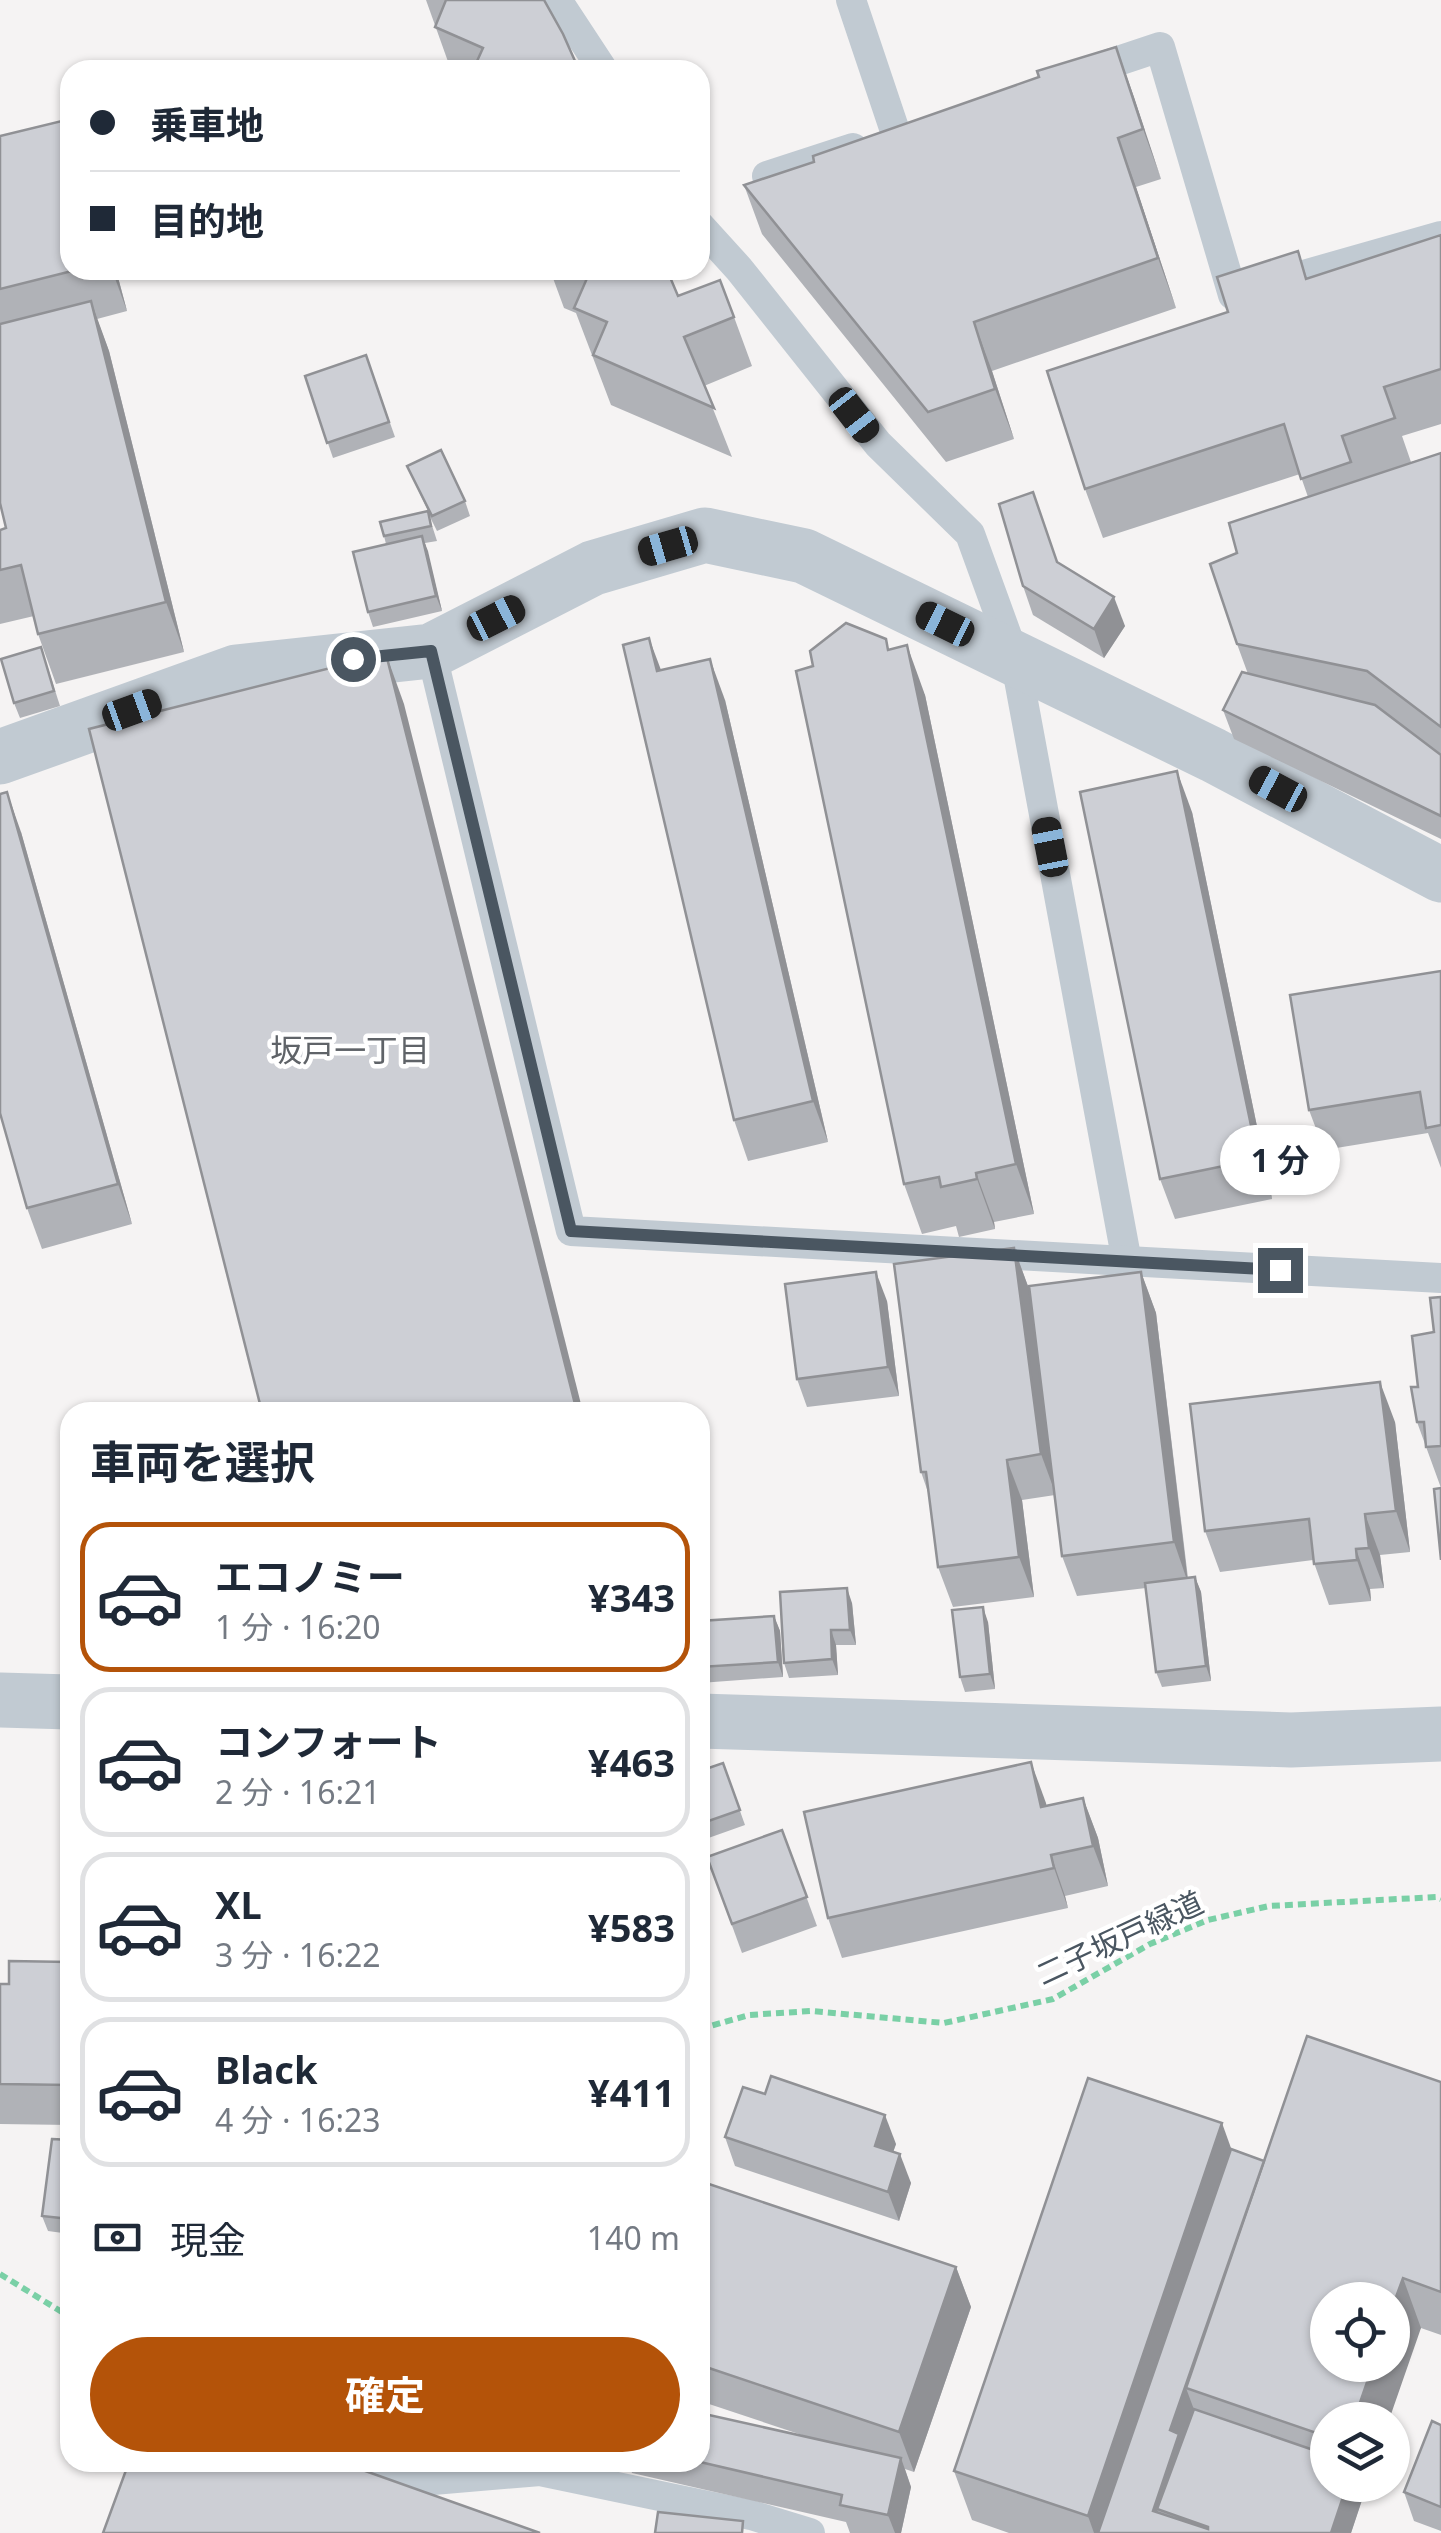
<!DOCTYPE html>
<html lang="ja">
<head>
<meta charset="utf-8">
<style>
  body { margin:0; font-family:"Noto Sans","Noto Sans JP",sans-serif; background:#f2f2f3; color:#1f2937; height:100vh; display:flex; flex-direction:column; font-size:38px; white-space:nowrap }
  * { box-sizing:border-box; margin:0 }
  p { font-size:32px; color:#747a83 }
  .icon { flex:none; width:55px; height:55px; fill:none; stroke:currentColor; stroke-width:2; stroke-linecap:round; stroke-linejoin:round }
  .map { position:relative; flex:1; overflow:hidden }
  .side { position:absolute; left:60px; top:1402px; width:650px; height:1070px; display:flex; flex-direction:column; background:#fff; border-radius:30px; box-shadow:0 2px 8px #0004 }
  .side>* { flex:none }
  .hud { position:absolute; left:60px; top:60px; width:650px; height:220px; border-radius:30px; box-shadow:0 2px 8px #0004; display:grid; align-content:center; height:220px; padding:0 30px; background:#fff }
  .tools { position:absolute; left:1310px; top:2282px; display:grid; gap:20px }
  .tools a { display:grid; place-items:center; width:100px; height:100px; border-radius:50%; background:#fff; box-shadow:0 2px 8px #0004; font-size:50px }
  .end { position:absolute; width:45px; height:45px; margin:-22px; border:12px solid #4a5661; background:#fff; box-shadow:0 0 0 5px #fff }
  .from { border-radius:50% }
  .bubble { position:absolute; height:70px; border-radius:35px; background:#fff; box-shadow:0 2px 8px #0004; font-size:32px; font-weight:700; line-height:70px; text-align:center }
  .car { position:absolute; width:30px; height:60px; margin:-30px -15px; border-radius:12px; box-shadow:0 0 8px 2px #0007; background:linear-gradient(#222 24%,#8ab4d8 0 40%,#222 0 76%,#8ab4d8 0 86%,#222 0) }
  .hud b { display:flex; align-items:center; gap:35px; height:95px; font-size:38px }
  .hud b+b { border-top:2px solid #e0e1e3 }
  .hud i { width:25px; height:25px; background:#1f2937 }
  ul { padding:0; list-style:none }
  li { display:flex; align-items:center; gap:30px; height:150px; margin:0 20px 15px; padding:0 10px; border:5px solid #e0e1e3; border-radius:30px }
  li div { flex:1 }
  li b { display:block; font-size:38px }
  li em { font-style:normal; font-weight:700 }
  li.current { border-color:#b45309 }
  li>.icon { width:90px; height:90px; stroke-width:1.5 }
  h2 { padding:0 30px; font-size:45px; line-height:120px }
  .pay { display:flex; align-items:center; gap:25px; height:110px; padding:0 30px; font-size:38px }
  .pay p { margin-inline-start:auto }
  .cta { display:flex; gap:20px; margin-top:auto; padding:20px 30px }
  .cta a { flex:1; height:115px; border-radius:60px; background:#b45309; color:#fff; font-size:40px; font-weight:700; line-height:115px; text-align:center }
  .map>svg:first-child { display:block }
</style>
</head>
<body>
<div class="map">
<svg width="1441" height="2533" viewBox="0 0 1441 2533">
  <rect width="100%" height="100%" fill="#f5f3f3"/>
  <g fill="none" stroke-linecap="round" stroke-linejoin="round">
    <g stroke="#7ad0a6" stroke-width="6" stroke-dasharray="8 5" stroke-linecap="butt">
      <path d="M700,2029L749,2015L811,2011L944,2023L1053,1999L1150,1944L1208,1920L1269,1906L1436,1897L1441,1899"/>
      <path d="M0,2274L70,2317"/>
    </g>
    <g stroke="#c1cad2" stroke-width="30">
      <path d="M557,0L603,70"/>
      <path d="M851,0L896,134"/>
      <path d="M1082,73L1160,47L1233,295L1441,236"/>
      <path d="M767,176L853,148"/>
      <path d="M700,226L739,269L878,444L970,534L1015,658L1127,1262"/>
      <path d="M431,651L571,1231L1441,1278"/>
      <path d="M357,2473L398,2483L540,2471L751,2515L810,2533"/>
    </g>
    <g stroke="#c1cad2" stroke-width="55">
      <path d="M0,757L236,672L431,651L593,568L705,535L804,556L1213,755L1441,875"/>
      <path d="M0,1700L70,1702"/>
      <path d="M700,1721L1291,1740L1441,1734"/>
    </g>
  </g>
  <g fill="#b0b2b7">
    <path d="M426,0H544L579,70H451Z"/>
    <path d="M1116,47L1161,179L1136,187L1176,308L992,371L1014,439L946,462L762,234L744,185L814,162Z"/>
    <path d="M0,136L70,270H116L127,311L97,319L109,351L184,652L56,684L38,634L34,616L0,624V530L6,528L0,503Z"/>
    <path d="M1441,235V424L1402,436L1411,462L1441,453V839L1234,739L1223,710L1248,674L1237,644V553L1308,497L1300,474L1103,538L1085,489L1228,312L1298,251L1307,278Z"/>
    <path d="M550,270H667L678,296L734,317L752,366L704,386L732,457L611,405L576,313L564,308Z"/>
    <path d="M366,355L395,437L333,458L305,376Z"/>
    <path d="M407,466L465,501L470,516L437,531L428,513L437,541L425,543L442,611L373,627L368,612L386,544L384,536L428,511Z"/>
    <path d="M1058,563L1125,626L1104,658L1033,615L1023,586Z"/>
    <path d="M889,650L925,695L1034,1214L994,1222L995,1229L959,1237L956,1226L922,1234L904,1184Z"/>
    <path d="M46,662L60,706L20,718L14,703Z"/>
    <path d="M725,700L828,1142L748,1161L734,1120Z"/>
    <path d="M1192,812L1272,1199L1175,1219L1160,1179Z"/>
    <path d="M21,832L132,1224L42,1249L27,1208Z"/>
    <path d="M1441,971V1168L1428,1133L1324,1150L1309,1110Z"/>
    <path d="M1014,1248L1029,1289L1141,1272L1156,1313L1188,1578L1195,1577L1201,1592L1211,1681L1162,1687L1156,1672L1146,1588L1077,1596L1062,1556L1055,1495L1022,1500L1034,1597L953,1607L938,1567L929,1495L921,1472Z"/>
    <path d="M1441,1297V1488L1417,1422L1418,1387L1434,1332Z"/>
    <path d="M887,1301L899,1396L807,1407L797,1379Z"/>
    <path d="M1395,1422L1410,1552L1380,1555L1384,1588L1370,1589L1371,1601L1329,1605L1313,1560L1220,1572L1205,1531Z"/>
    <path d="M852,1603L856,1645H836L838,1675L789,1678L784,1663Z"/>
    <path d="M774,1616L780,1631L783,1677L700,1683V1621Z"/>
    <path d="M988,1622L995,1689L965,1692L960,1677Z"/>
    <path d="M723,1763L745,1825L700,1841V1771Z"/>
    <path d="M1083,1798L1098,1838L1108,1886L1065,1896L1068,1908L842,1958L828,1918L1046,1806Z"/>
    <path d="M782,1830L817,1926L742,1953L707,1857Z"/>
    <path d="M70,1962V2125L0,2124V1984H9Z"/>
    <path d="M1441,2082V2335L1421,2328L1328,2420V2485H1367L1351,2533H1009L972,2520L954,2471L1232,2150L1264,2161Z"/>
    <path d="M765,2094L896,2144L893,2152L911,2183L899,2221L735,2166L725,2137Z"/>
    <path d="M70,2140V2234L48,2231L42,2216Z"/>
    <path d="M700,2181L956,2267L971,2307L914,2472L905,2469L911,2487L901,2533H850L846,2522L632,2473L628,2462H700L811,2438L700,2401Z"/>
    <path d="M1441,2425V2531L1414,2521L1404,2492Z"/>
  </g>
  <g fill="#909195">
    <path d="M1116,47L1134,97L1161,179L1143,129Z"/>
    <path d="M1118,138L1136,187L1176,308L1158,258Z"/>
    <path d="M112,270H116L127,311Z"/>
    <path d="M91,301L109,351L184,652L166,602Z"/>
    <path d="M974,322L992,371L1014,439L995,389Z"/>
    <path d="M422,536L428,551L442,611L436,596Z"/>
    <path d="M1114,597L1125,626L1104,658L1094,629Z"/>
    <path d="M649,638L664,678L657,671Z"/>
    <path d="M907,645L925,695L1034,1214L1016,1164Z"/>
    <path d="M386,654L404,704L583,1412H577Z"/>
    <path d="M710,659L725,700L828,1142L813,1101Z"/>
    <path d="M1177,771L1192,812L1272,1199L1258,1159Z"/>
    <path d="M7,792L21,832L132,1224L118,1184Z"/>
    <path d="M976,1173L994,1222L995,1229L977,1179Z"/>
    <path d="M1014,1248L1029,1289L1056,1495L1041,1454Z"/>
    <path d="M876,1272L887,1301L899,1396L888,1367Z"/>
    <path d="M1141,1272L1156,1313L1188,1583L1174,1542Z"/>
    <path d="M1380,1382L1395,1422L1410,1552L1396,1511Z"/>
    <path d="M1007,1460L1022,1500L1034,1597L1019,1557Z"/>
    <path d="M1365,1514L1380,1555L1384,1588L1369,1548Z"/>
    <path d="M1356,1549L1370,1589L1371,1601L1357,1560Z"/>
    <path d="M1195,1577L1201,1592L1211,1681L1206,1666Z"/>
    <path d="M847,1588L852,1603L856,1645L850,1630Z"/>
    <path d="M983,1607L988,1622L995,1689L990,1674Z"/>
    <path d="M774,1616L780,1631L783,1677L778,1662Z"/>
    <path d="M831,1630L836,1645L838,1675L832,1659Z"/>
    <path d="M1031,1762L1046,1803L1055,1848L1041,1807Z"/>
    <path d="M1083,1798L1098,1838L1108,1886L1093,1846Z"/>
    <path d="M1051,1855L1065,1896L1068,1908L1054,1868Z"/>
    <path d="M885,2115L896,2144L885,2175L875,2146Z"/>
    <path d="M1222,2123L1240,2173L1117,2533H1094L1088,2516Z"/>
    <path d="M900,2154L911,2183L899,2221L888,2192Z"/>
    <path d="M1264,2161L1186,2388L1196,2415L1157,2509L1165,2533L1153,2511L1170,2430Z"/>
    <path d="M956,2267L971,2307L914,2472L899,2432Z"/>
    <path d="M1403,2278L1421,2328L1389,2420H1354L1373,2365H1392V2308Z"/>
    <path d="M901,2458L911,2487L901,2533H895L888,2515Z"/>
    <path d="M1347,2485H1367L1351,2533H1331Z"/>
  </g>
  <g fill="#cdcfd5" stroke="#909195" stroke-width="2.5">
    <path d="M446,0H544L563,34L579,70H473L483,48L435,27Z"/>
    <path d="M1116,47L1143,129L1118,138L1158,258L974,322L995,389L928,412L744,185L814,162L813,156L1039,77L1037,71Z"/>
    <path d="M70,119V270H76L0,289V136Z"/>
    <path d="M1441,235V369L1384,387L1395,418L1342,436L1351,462L1301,479L1284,424L1085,489L1047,371L1228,312L1217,277L1298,251L1306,279Z"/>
    <path d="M573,270H667L678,296L720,280L734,317L684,337L714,408L593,355L607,322L574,308L588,276Z"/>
    <path d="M91,301L166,602L38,634L21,565L0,570V530L6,528L0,503V324Z"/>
    <path d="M366,355L389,422L327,443L305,376Z"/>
    <path d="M441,450L465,501L432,516L407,466Z"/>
    <path d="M1441,453V727L1367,671L1237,644L1210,564L1237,553L1229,523Z"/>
    <path d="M1033,492L1057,562L1114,597L1094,629L1023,586L999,504Z"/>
    <path d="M428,511L431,526L384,536L380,522Z"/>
    <path d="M422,536L436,596L368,612L353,552Z"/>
    <path d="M846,623L886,639L888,650L907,645L1016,1164L976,1173L977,1179L941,1187L939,1177L904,1184L796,671L813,666L810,651Z"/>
    <path d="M649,638L657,671L710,659L813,1101L734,1120L623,645Z"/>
    <path d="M41,647L54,691L14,703L1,659Z"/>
    <path d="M386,654L577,1412H262L89,729Z"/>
    <path d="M1242,672L1375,705L1441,755V816L1223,710Z"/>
    <path d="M1177,771L1258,1159L1160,1179L1080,792Z"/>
    <path d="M7,792L118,1184L27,1208L0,1113V794Z"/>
    <path d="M1441,971V1125L1426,1128L1420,1092L1309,1110L1290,995Z"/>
    <path d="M1014,1248L1041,1454L1007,1460L1019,1557L938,1567L926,1472H921L894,1264Z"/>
    <path d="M876,1272L888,1367L797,1379L785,1284Z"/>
    <path d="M1141,1272L1174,1542L1062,1556L1029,1286Z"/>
    <path d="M1441,1297V1446L1426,1447L1424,1422H1417L1411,1387H1418L1412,1336L1434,1332L1430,1298Z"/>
    <path d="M1380,1382L1396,1511L1365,1514L1369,1548L1356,1549L1357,1560L1314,1564L1309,1519L1205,1531L1190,1404Z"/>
    <path d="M1441,1488V1560L1434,1489Z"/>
    <path d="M1195,1577L1206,1666L1156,1672L1145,1583Z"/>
    <path d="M847,1588L850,1630H831L832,1659L784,1663L780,1592Z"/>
    <path d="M983,1607L990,1674L960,1677L952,1610Z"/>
    <path d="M774,1616L778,1662L700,1667V1621Z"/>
    <path d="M1031,1762L1041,1807L1083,1798L1093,1846L1051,1855L1054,1868L828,1918L804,1812Z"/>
    <path d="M723,1763L740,1810L700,1824V1771Z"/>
    <path d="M782,1830L807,1897L732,1924L707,1857Z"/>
    <path d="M9,1961L70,1962V2085L0,2084V1984H9Z"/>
    <path d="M1307,2036L1441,2082V2292L1403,2278L1392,2308V2300H1328V2365H1373L1354,2420H1328V2437L1186,2388Z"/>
    <path d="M771,2076L885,2115L875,2146L900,2154L888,2192L725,2137L743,2087L765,2094Z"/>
    <path d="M1088,2078L1222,2123L1088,2516L954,2471Z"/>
    <path d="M52,2139L70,2140V2219L42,2216Z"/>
    <path d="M1231,2149L1264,2161L1170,2430L1179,2434L1153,2511L1208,2529V2527L1157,2509L1194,2409L1328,2455V2485H1347L1331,2533H1098Z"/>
    <path d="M700,2181L956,2267L899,2432L700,2365Z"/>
    <path d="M700,2413L901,2458L888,2515L840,2505L842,2495L700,2462Z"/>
    <path d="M1432,2421L1441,2425V2507L1404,2492Z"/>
    <path d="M129,2462H340L540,2533H103Z"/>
    <path d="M658,2512L743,2521L742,2533H655Z"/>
  </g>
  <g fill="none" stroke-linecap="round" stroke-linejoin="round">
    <path stroke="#4a5661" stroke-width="12" d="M353,659L431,651L571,1231L1280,1270"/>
  </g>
  <g text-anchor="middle" stroke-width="9" stroke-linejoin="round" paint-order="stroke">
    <g font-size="30" fill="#4a5661" stroke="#fff">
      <text transform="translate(1120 1939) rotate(-25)" y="10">二子坂戸緑道</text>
    </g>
    <g font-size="32" fill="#5f6368" stroke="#fff">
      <text x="350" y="1062">坂戸一丁目</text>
    </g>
  </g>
</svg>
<div class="tools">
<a><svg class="icon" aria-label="locate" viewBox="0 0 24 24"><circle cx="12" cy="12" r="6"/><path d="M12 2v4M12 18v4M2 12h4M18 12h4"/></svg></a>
<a><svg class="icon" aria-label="layers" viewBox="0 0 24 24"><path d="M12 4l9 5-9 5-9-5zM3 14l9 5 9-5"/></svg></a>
</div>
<i class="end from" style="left:353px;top:659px"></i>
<i class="end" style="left:1280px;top:1270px"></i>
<div class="bubble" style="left:1220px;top:1125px;width:120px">1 分</div>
<i class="car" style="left:854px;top:415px;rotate:142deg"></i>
<i class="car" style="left:668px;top:546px;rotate:254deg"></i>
<i class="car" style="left:496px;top:618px;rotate:63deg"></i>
<i class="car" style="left:945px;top:624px;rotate:296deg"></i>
<i class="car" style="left:132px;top:710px;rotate:70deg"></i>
<i class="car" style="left:1278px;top:789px;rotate:298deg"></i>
<i class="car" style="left:1050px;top:847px;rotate:349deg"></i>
<div class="hud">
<b><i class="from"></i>乗車地</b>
<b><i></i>目的地</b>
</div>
<section class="side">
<h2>車両を選択</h2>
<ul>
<li class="current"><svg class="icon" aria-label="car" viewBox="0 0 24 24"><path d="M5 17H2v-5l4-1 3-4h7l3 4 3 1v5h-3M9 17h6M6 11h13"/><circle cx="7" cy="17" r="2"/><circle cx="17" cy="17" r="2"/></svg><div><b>エコノミー</b><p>1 分 · 16:20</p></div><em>¥343</em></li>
<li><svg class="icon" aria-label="car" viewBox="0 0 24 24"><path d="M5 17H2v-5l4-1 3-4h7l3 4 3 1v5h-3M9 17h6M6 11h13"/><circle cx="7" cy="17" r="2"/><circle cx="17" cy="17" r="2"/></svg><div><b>コンフォート</b><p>2 分 · 16:21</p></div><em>¥463</em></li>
<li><svg class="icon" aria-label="car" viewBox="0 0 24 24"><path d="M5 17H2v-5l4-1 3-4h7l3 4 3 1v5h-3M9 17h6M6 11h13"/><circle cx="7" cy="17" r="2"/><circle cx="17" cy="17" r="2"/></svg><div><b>XL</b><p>3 分 · 16:22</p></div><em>¥583</em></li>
<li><svg class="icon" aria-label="car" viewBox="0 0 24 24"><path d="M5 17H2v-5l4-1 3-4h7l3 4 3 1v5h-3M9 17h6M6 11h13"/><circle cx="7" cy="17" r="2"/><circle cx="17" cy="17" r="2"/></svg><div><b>Black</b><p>4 分 · 16:23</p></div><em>¥411</em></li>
</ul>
<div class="pay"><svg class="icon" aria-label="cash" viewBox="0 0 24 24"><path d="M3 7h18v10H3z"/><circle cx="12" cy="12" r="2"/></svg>現金<p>140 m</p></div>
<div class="cta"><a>確定</a></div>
</section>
</div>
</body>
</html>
